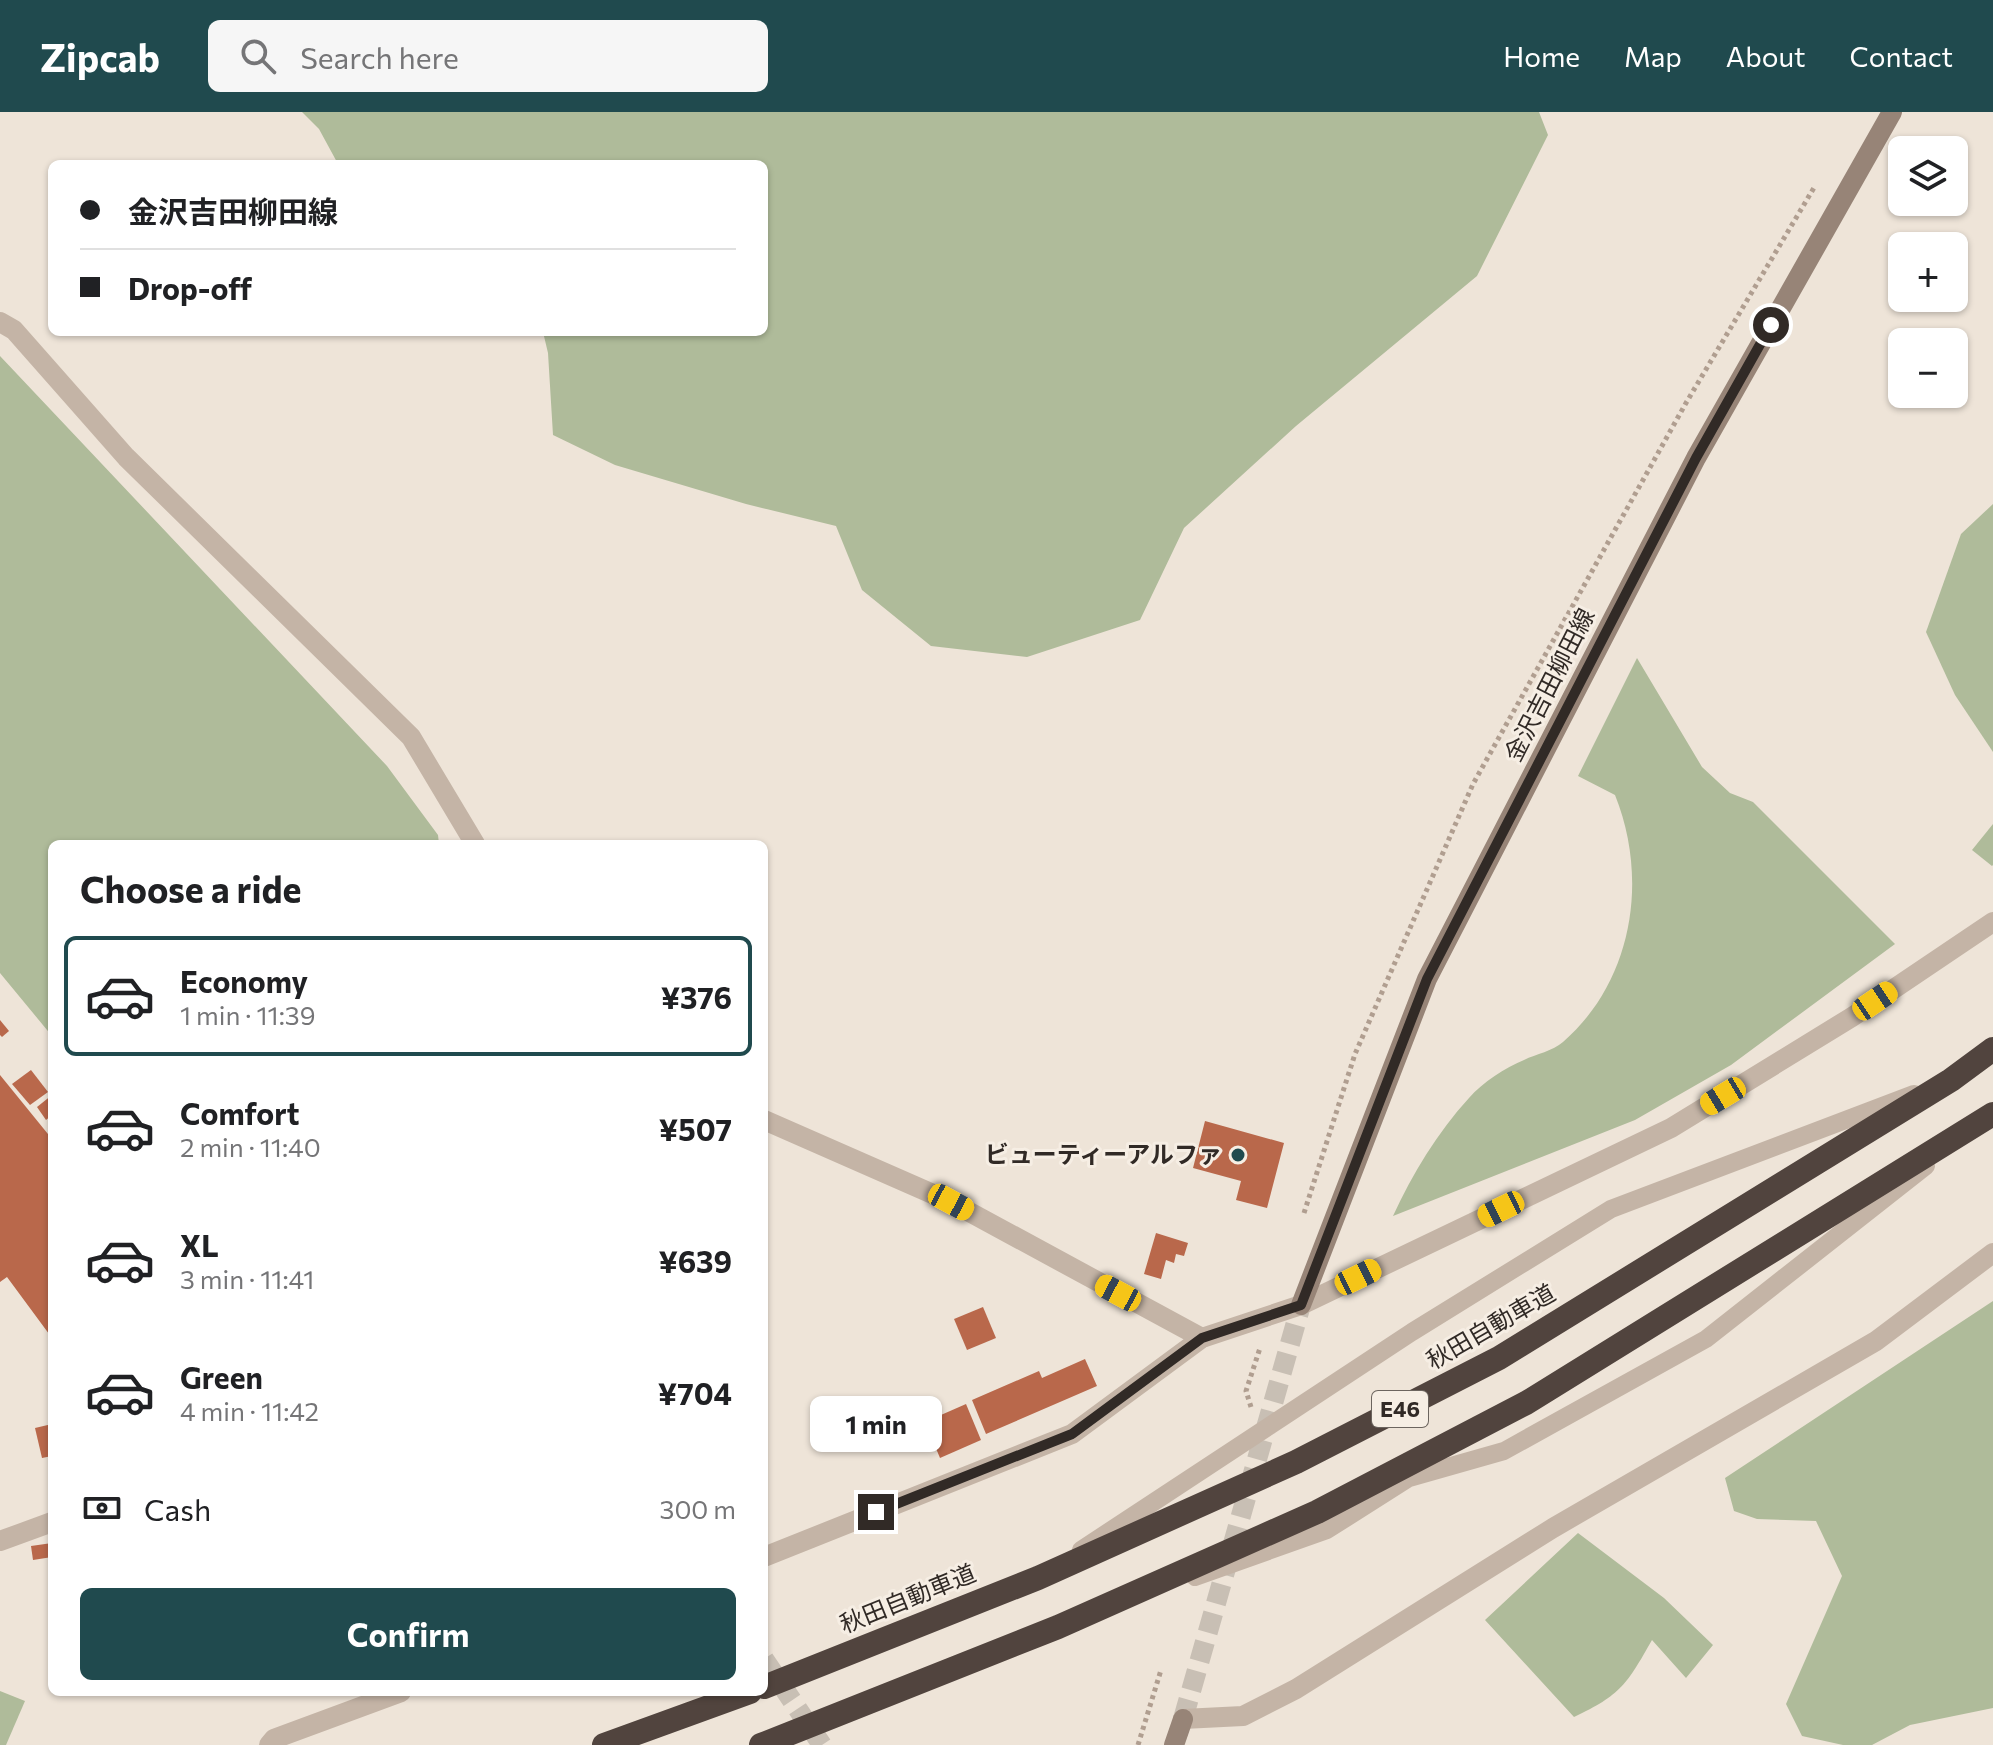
<!DOCTYPE html>
<html lang="en">
<head>
<meta charset="utf-8">
<style>
  body { margin:0; font-family:Commissioner,"Noto Sans JP",sans-serif; background:#f6f6f6; color:#202124; height:100vh; display:flex; flex-direction:column; font-size:30px; white-space:nowrap }
  * { box-sizing:border-box; margin:0 }
  p { font-size:26px; color:#757577 }
  .icon { flex:none; width:44px; height:44px; fill:none; stroke:currentColor; stroke-width:2; stroke-linecap:round; stroke-linejoin:round }
  .map { position:relative; flex:1; overflow:hidden }
  .panel { position:absolute; left:48px; top:728px; width:720px; height:856px; display:flex; flex-direction:column; background:#fff; border-radius:12px; box-shadow:0 2px 6px #0004 }
  .panel>* { flex:none }
  .guide { position:absolute; left:48px; top:48px; width:720px; height:176px; border-radius:12px; box-shadow:0 2px 6px #0004; display:grid; align-content:center; height:176px; padding:0 32px; background:#fff }
  .buttons { position:absolute; left:1888px; top:24px; display:grid; gap:16px }
  .buttons a { display:grid; place-items:center; width:80px; height:80px; border-radius:12px; background:#fff; box-shadow:0 2px 6px #0004; font-size:40px }
  .end { position:absolute; width:36px; height:36px; margin:-18px; border:10px solid #312a26; background:#fff; box-shadow:0 0 0 4px #fff }
  .from { border-radius:50% }
  .bubble { position:absolute; height:56px; border-radius:12px; background:#fff; box-shadow:0 2px 6px #0004; font-size:26px; font-weight:700; line-height:56px; text-align:center }
  .car { position:absolute; width:24px; height:48px; margin:-24px -12px; border-radius:10px; box-shadow:0 0 6px 2px #0007; background:linear-gradient(#f5c518 24%,#345 0 40%,#f5c518 0 76%,#345 0 86%,#f5c518 0) }
  .guide b { display:flex; align-items:center; gap:28px; height:76px; font-size:30px }
  .guide b+b { border-top:2px solid #e0e0e0 }
  .guide i { width:20px; height:20px; background:#202124 }
  ul { padding:0; list-style:none }
  li { display:flex; align-items:center; gap:24px; height:120px; margin:0 16px 12px; padding:0 16px; border:4px solid transparent; border-radius:12px }
  li div { flex:1 }
  li b { display:block; font-size:30px }
  li em { font-style:normal; font-weight:700 }
  li.active { border-color:#204a4e }
  li>.icon { width:72px; height:72px; stroke-width:1.5 }
  h2 { padding:0 32px; font-size:36px; line-height:96px }
  .pay { display:flex; align-items:center; gap:20px; height:88px; padding:0 32px; font-size:30px }
  .pay p { margin-inline-start:auto }
  .cta { display:flex; gap:16px; margin-top:auto; padding:16px 32px }
  .cta a { flex:1; height:92px; border-radius:12px; background:#204a4e; color:#fff; font-size:32px; font-weight:700; line-height:92px; text-align:center }
  header { display:flex; align-items:center; gap:48px; box-sizing:border-box; height:112px; padding:0 40px; background:#204a4e; color:#fff }
  header strong { font-size:38px }
  nav { display:flex; gap:44px; margin-inline-start:auto; font-size:28px }
  .search { width:560px; height:72px; background:#f6f6f6; display:flex; align-items:center; gap:20px; box-sizing:border-box; padding:0 28px; border-radius:12px; color:#757577; font-size:30px }
  .map>svg:first-child { display:block }
</style>
</head>
<body>
<header>
<strong>Zipcab</strong>
<div class="search"><svg class="icon" aria-label="search" viewBox="0 0 24 24"><circle cx="10" cy="10" r="6"/><path d="M15 15l6 6"/></svg>Search here</div>
<nav><a>Home</a><a>Map</a><a>About</a><a>Contact</a></nav>
</header>
<div class="map">
<svg width="1993" height="1633" viewBox="0 0 1993 1633">
  <rect width="100%" height="100%" fill="#eee4d8"/>
  <g fill="#afbb9a">
    <path d="M302,0H1539L1548,23L1477,164L1296,314L1184,416L1140,508L1027,545L931,534L862,478L836,414L746,392L615,353L553,323L548,241L543,220H764V52H338L319,17Z"/>
    <path d="M0,244L387,654L438,723L439,732H52V924L0,861Z"/>
    <path d="M1993,392V640L1955,583L1926,520L1961,422Z"/>
    <path d="M1637,546L1702,655L1730,681L1753,690L1895,832L1731,953L1635,1008L1393,1104C1413,1061 1437,1021 1469,986C1483,970 1505,956 1524,948C1536,942 1553,939 1563,930C1633,869 1649,767 1615,683L1578,664Z"/>
    <path d="M1993,712V753L1992,754L1972,738Z"/>
    <path d="M1993,1189V1596L1910,1613L1872,1633H1843L1802,1624L1786,1592L1842,1464L1816,1409L1757,1407L1734,1399L1725,1366Z"/>
    <path d="M1578,1421L1664,1486L1713,1533L1686,1566L1652,1528C1627,1572 1621,1583 1574,1605L1485,1508Z"/>
    <path d="M0,1579L25,1589L6,1633H0Z"/>
  </g>
  <g fill="#b9684b">
    <path d="M0,908L9,919L2,925L0,923Z"/>
    <path d="M31,958L48,980L30,993L12,972Z"/>
    <path d="M0,963L52,1027V1226L7,1165L0,1170Z"/>
    <path d="M52,983V1003L46,1008L37,995Z"/>
    <path d="M1205,1009L1284,1031L1267,1096L1236,1088L1241,1069L1193,1056Z"/>
    <path d="M1156,1121L1188,1131L1184,1144L1176,1142L1174,1151L1166,1148L1161,1167L1144,1162Z"/>
    <path d="M983,1195L996,1226L967,1238L954,1207Z"/>
    <path d="M1085,1247L1097,1274L986,1322L972,1288L1039,1259L1042,1266Z"/>
    <path d="M966,1292L981,1328L940,1346L925,1310Z"/>
    <path d="M52,1312V1344L42,1346L35,1316Z"/>
    <path d="M52,1431V1445L33,1448L31,1434Z"/>
  </g>
  <g fill="none" stroke-linecap="round" stroke-linejoin="round">
    <path stroke="#c8bfb4" stroke-width="20" stroke-dasharray="20 10" stroke-linecap="butt" d="M764,1547L822,1633"/>
    <path stroke="#c8bfb4" stroke-width="20" stroke-dasharray="20 10" stroke-linecap="butt" d="M1183,1607L1301,1193"/>
    <g stroke="#b09e90" stroke-width="5" stroke-dasharray="4 4" stroke-linecap="butt">
      <path d="M1304,1101L1355,942L1473,672L1686,291L1815,74"/>
      <path d="M1251,1295L1246,1279L1260,1236"/>
      <path d="M1138,1633L1161,1558"/>
    </g>
    <g stroke="#c4b4a6" stroke-width="18">
      <path d="M1081,1438L1412,1220L1611,1097L1914,982"/>
      <path d="M1195,1465L1327,1418L1409,1366L1504,1339L1706,1227L1926,1054"/>
    </g>
    <g stroke="#c4b4a6" stroke-width="20">
      <path d="M0,210L14,218L126,345L411,625L475,732"/>
      <path d="M764,1008L951,1090L1202,1226"/>
      <path d="M0,1429L52,1410"/>
      <path d="M764,1445L1072,1322L1202,1226L1301,1193L1671,1016L1852,905L1993,810"/>
      <path d="M1183,1607L1243,1604L1296,1577L1553,1416L1876,1229L1993,1141"/>
      <path d="M269,1633L274,1627L401,1580"/>
    </g>
    <g stroke="#978477" stroke-width="20">
      <path d="M1301,1193L1427,867L1696,346L1892,0"/>
      <path d="M1174,1633L1183,1607"/>
    </g>
    <g stroke="#51443e" stroke-width="24">
      <path d="M764,1575L1038,1466L1296,1350L1499,1246L1951,968L1993,937"/>
      <path d="M604,1633L750,1580"/>
      <path d="M761,1633L1058,1515L1317,1400L1526,1291L1993,1002"/>
    </g>
  </g>
  <g fill="none" stroke-linecap="round" stroke-linejoin="round">
    <path stroke="#312a26" stroke-width="10" d="M876,1400L1072,1322L1202,1226L1301,1193L1427,867L1696,346L1771,213"/>
  </g>
  <circle fill="#204a4e" stroke="#f6eee4" stroke-width="3" cx="1238" cy="1043" r="8"/>
  <g text-anchor="middle" stroke-width="6" stroke-linejoin="round" paint-order="stroke">
    <rect fill="#f6eee4" stroke="#6c655f" stroke-width="2" x="1372" y="1279" width="56" height="36" rx="6"/>
    <g font-size="22" font-weight="bold" fill="#312a26">
      <text x="1400" y="1305">E46</text>
    </g>
    <g font-size="24" fill="#312a26" stroke="#f6eee4">
      <text transform="translate(1550 573) rotate(-63)" y="8">金沢吉田柳田線</text>
      <text transform="translate(1491 1215) rotate(-30)" y="8">秋田自動車道</text>
      <text transform="translate(908 1487) rotate(-22)" y="8">秋田自動車道</text>
    </g>
    <g font-size="24" font-weight="bold" fill="#312a26" stroke="#f6eee4" text-anchor="end">
      <text x="1222" y="1051">ビューティーアルファ</text>
    </g>
  </g>
</svg>
<div class="buttons">
<a><svg class="icon" aria-label="layers" viewBox="0 0 24 24"><path d="M12 4l9 5-9 5-9-5zM3 14l9 5 9-5"/></svg></a>
<a>+</a>
<a>−</a>
</div>
<i class="end from" style="left:1771px;top:213px"></i>
<i class="end" style="left:876px;top:1400px"></i>
<div class="bubble" style="left:810px;top:1284px;width:132px">1 min</div>
<i class="car" style="left:1875px;top:889px;rotate:56deg"></i>
<i class="car" style="left:1723px;top:984px;rotate:239deg"></i>
<i class="car" style="left:951px;top:1090px;rotate:118deg"></i>
<i class="car" style="left:1501px;top:1097px;rotate:244deg"></i>
<i class="car" style="left:1358px;top:1165px;rotate:64deg"></i>
<i class="car" style="left:1118px;top:1181px;rotate:298deg"></i>
<div class="guide">
<b><i class="from"></i>金沢吉田柳田線</b>
<b><i></i>Drop-off</b>
</div>
<section class="panel">
<h2>Choose a ride</h2>
<ul>
<li class="active"><svg class="icon" aria-label="car" viewBox="0 0 24 24"><path d="M5 17H2v-5l4-1 3-4h7l3 4 3 1v5h-3M9 17h6M6 11h13"/><circle cx="7" cy="17" r="2"/><circle cx="17" cy="17" r="2"/></svg><div><b>Economy</b><p>1 min · 11:39</p></div><em>¥376</em></li>
<li><svg class="icon" aria-label="car" viewBox="0 0 24 24"><path d="M5 17H2v-5l4-1 3-4h7l3 4 3 1v5h-3M9 17h6M6 11h13"/><circle cx="7" cy="17" r="2"/><circle cx="17" cy="17" r="2"/></svg><div><b>Comfort</b><p>2 min · 11:40</p></div><em>¥507</em></li>
<li><svg class="icon" aria-label="car" viewBox="0 0 24 24"><path d="M5 17H2v-5l4-1 3-4h7l3 4 3 1v5h-3M9 17h6M6 11h13"/><circle cx="7" cy="17" r="2"/><circle cx="17" cy="17" r="2"/></svg><div><b>XL</b><p>3 min · 11:41</p></div><em>¥639</em></li>
<li><svg class="icon" aria-label="car" viewBox="0 0 24 24"><path d="M5 17H2v-5l4-1 3-4h7l3 4 3 1v5h-3M9 17h6M6 11h13"/><circle cx="7" cy="17" r="2"/><circle cx="17" cy="17" r="2"/></svg><div><b>Green</b><p>4 min · 11:42</p></div><em>¥704</em></li>
</ul>
<div class="pay"><svg class="icon" aria-label="cash" viewBox="0 0 24 24"><path d="M3 7h18v10H3z"/><circle cx="12" cy="12" r="2"/></svg>Cash<p>300 m</p></div>
<div class="cta"><a>Confirm</a></div>
</section>
</div>
</body>
</html>
